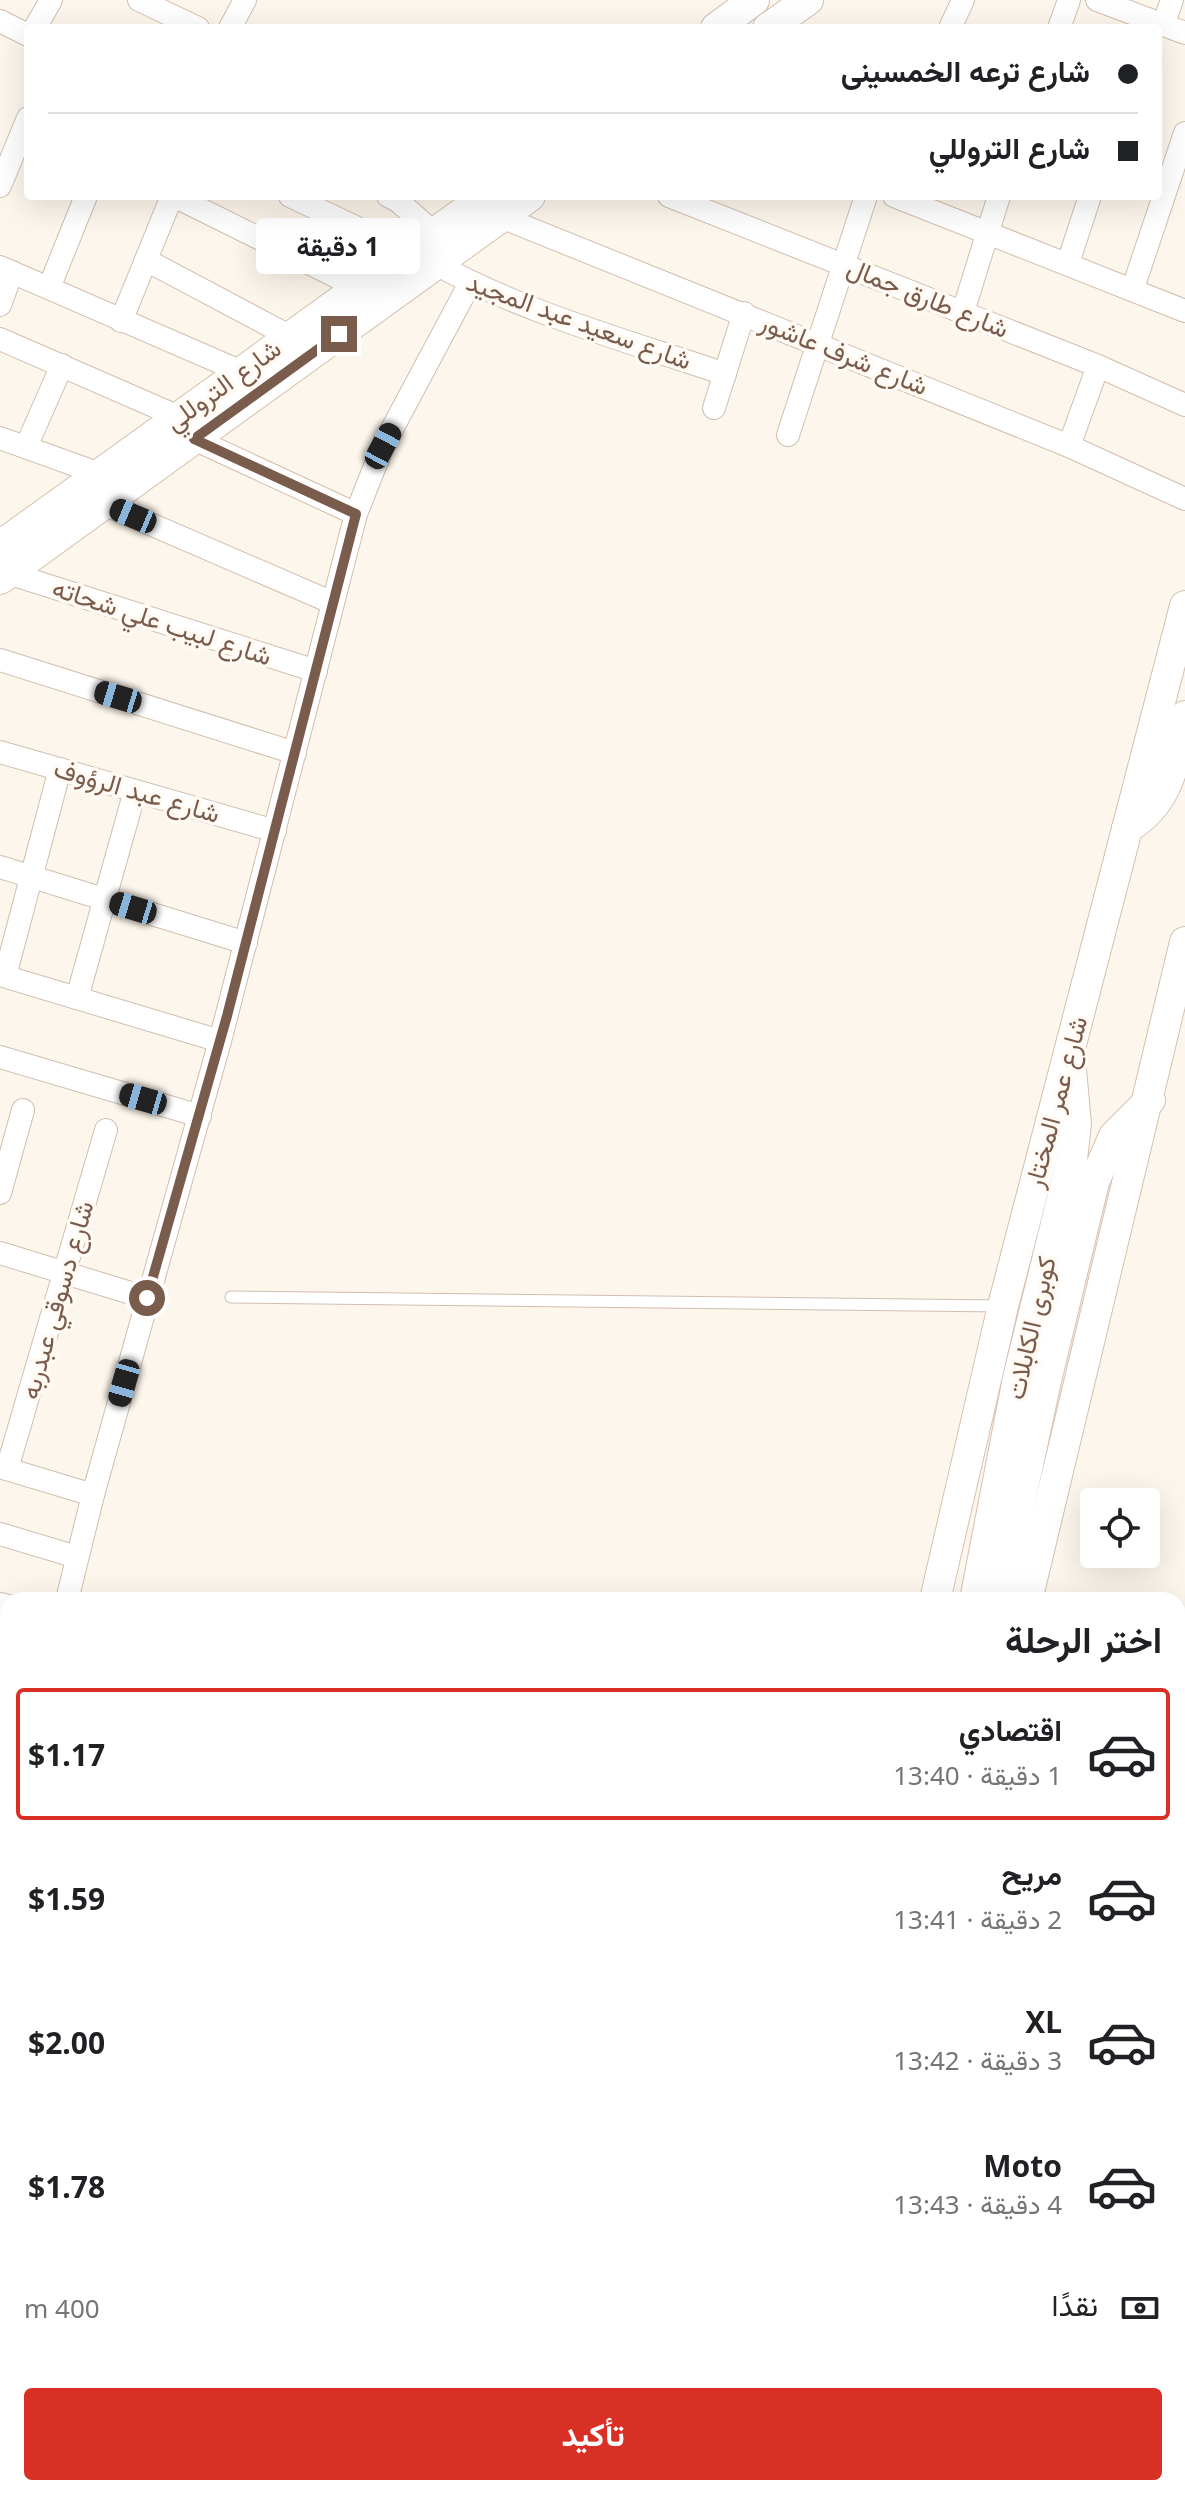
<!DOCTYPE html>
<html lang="ar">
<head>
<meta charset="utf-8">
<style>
  body { margin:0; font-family:"Noto Sans",Vazirmatn,sans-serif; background:#f6f6f6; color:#202124; direction:rtl; height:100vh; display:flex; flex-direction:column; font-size:30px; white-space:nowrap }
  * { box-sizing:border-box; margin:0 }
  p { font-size:26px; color:#757577 }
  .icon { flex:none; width:44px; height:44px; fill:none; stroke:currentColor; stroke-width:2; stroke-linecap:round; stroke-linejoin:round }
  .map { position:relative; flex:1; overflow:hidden; direction:ltr }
  .details { position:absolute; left:0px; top:1592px; width:1186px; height:904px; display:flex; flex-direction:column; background:#fff; border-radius:24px 24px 0 0; box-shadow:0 8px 32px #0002; direction:rtl }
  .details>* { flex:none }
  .banner { position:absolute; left:24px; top:24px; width:1138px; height:176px; border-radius:8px; box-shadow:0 8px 32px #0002; direction:rtl; display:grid; align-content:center; height:176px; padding:0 24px; background:#fff }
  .buttons { position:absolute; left:1080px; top:1488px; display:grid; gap:16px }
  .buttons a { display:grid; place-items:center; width:80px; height:80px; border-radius:8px; background:#fff; box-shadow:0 8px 32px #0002; font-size:40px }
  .end { position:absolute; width:36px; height:36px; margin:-18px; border:10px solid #7a5c4d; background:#fff; box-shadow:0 0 0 4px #fff }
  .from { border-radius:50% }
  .bubble { position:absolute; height:56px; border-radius:8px; background:#fff; box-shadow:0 8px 32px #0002; font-size:26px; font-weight:700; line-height:56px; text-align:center; direction:rtl }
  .car { position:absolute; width:24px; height:48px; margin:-24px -12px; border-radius:10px; box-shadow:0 0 6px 2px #0007; background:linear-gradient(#222 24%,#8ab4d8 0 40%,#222 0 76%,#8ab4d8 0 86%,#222 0) }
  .banner b { display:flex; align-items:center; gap:28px; height:76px; font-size:30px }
  .banner b+b { border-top:2px solid #e0e0e0 }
  .banner i { width:20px; height:20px; background:#202124 }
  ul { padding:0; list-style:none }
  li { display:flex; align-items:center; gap:24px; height:132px; margin:0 16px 12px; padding:0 8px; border:4px solid transparent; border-radius:8px }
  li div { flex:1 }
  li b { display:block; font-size:30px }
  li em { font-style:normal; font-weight:700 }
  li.selected { border-color:#d93025 }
  li>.icon { width:72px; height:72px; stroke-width:1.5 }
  h2 { padding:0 24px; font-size:36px; line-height:96px }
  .pay { display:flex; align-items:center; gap:20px; height:88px; padding:0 24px; font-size:30px }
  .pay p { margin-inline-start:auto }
  .primary-button { display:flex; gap:16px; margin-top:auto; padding:16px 24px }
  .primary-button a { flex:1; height:92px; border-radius:8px; background:#d93025; color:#fff; font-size:32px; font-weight:700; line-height:92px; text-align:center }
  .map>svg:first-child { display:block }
</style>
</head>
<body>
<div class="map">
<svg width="1185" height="2496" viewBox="0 0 1185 2496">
  <rect width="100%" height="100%" fill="#fdf6ec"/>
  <path fill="#f5e8da" d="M1185,1863V2496H0V1902H8V2488H1178V1864Z"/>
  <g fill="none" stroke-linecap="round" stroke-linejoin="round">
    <g stroke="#d1beb0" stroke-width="13">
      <g id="lane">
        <path d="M231,1297L1002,1306"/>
        <path d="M698,2488L726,2496"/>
        <path d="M681,2496L683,2488"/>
      </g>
    </g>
    <g stroke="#d1beb0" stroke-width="24">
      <g id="street">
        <path d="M139,0L198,28"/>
        <path d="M1097,0L1185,33"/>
        <path d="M0,21L28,35"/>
        <path d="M1163,25L1172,0"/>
        <path d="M35,28L51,0"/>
        <path d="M230,28L245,0"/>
        <path d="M950,28L963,0"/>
        <path d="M1059,28L1069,0"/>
        <path d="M0,186L28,118"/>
        <path d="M174,196L359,288"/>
        <path d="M290,196L408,252"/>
        <path d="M388,196L398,201L434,233"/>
        <path d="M669,196L1098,366L1185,405"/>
        <path d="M894,196L1185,311"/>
        <path d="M501,217L1069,446L1185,499"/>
        <path d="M146,260L291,337"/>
        <path d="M1068,263L1090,196"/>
        <path d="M436,264C525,313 628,341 725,374"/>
        <path d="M0,267L242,372"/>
        <path d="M49,288L86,196"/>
        <path d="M1133,288L1185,133"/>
        <path d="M0,305L12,272"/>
        <path d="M963,312L999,196"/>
        <path d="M121,321L172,196"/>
        <path d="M0,339L179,417"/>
        <path d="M714,408L744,313"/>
        <path d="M788,435L866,196"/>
        <path d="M0,438L100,474"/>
        <path d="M194,439L356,514"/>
        <path d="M1069,446L1098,366"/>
        <path d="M26,447L62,365"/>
        <path d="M104,504L333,603"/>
        <path d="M8,573L316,671"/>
        <path d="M0,660L295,753"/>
        <path d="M0,752L275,831"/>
        <path d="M0,867L246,943"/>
        <path d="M0,975L220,1041"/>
        <path d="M5,976L60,769"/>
        <path d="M77,998L135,791"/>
        <path d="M0,1057L200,1116"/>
        <path d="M0,1193L23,1110"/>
        <path d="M0,1253L147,1298"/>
        <path d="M0,1467L93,1495"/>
        <path d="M7,1469L106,1130"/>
        <path d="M0,1534L77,1557"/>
        <path d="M67,1600L93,1495L220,1041L356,514L383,446L470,283"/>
        <path d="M0,1604L8,1606"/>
        <path d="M0,1668L8,1670"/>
        <path d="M0,1733L8,1735"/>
        <path d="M0,1805L8,1807"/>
        <path d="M3,1887L8,1860"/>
        <path d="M1178,2011L1185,2013"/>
        <path d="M0,2064L8,2067"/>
        <path d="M0,2120L8,2123"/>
        <path d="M0,2186L8,2189"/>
        <path d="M1178,2233L1185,2235"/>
        <path d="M0,2261L8,2263"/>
        <path d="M0,2332L8,2334"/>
        <path d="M1178,2339L1185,2342"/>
        <path d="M1178,2415L1185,2417"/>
        <path d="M0,2439L8,2412"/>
        <path d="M1178,2483L1185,2485"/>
        <path d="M544,2488L570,2496"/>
        <path d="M975,2488L998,2496"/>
        <path d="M50,2496L53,2488"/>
        <path d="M126,2496L129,2488"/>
        <path d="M269,2496L289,2491L304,2496"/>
        <path d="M362,2496L365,2488"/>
        <path d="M455,2496L458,2488"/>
        <path d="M520,2496L522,2488"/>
        <path d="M608,2496L610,2488"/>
        <path d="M878,2496L880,2488"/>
      </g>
    </g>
    <g stroke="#d6c0b0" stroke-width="32">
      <g id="secondary">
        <path d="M716,28L754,0"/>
        <path d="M768,28L808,0"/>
        <path d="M0,546L486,196"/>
        <path d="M0,579L530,196"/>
        <path d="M1127,828C1170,803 1174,762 1185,716"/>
        <path d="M935,1600L1003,1306L1185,606"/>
        <path d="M975,1600L1018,1378L1072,1159L1076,1124L1071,1070"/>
        <path d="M999,1600L1045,1385L1094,1182L1114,1136L1150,1100"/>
        <path d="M1027,1600L1185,942"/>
        <path d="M1178,1848L1185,1847"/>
        <path d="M1178,1878H1185"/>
        <path d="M0,1887H8"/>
        <path d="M0,1914H8"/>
        <path d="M731,2496L735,2488"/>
        <path d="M763,2496L766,2488"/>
        <path d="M786,2496L789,2488"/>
        <path d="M812,2496L816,2488"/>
      </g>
    </g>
    <use href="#lane" stroke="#fff" stroke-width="11"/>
    <use href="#street" stroke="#fff" stroke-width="22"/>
    <use href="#secondary" stroke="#fff" stroke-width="30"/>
  </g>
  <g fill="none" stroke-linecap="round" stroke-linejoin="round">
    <path stroke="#7a5c4d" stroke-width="10" d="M147,1298L227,1016L356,514L194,439L339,334"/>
  </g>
  <g text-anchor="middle" stroke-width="7" stroke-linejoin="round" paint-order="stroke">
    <g font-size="26" fill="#7a5c4d" stroke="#fffaf3">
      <text transform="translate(928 298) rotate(22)" y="9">شارع طارق جمال</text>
      <text transform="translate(579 321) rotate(20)" y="9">شارع سعيد عبد المجيد</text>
      <text transform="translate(844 354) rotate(22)" y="9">شارع شرف عاشور</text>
      <text transform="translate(223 385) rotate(-36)" y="9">شارع التروللي</text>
      <text transform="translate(162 622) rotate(18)" y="9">شارع لبيب علي شحاته</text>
      <text transform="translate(137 791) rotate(16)" y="9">شارع عبد الرؤوف</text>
      <text transform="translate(1056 1102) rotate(-75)" y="9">شارع عمر المختار</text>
      <text transform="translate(57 1300) rotate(-74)" y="9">شارع دسوقي عبدربه</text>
      <text transform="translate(1031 1328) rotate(-77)" y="9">كوبرى الكابلات</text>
    </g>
  </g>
</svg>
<div class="buttons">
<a><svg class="icon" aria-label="locate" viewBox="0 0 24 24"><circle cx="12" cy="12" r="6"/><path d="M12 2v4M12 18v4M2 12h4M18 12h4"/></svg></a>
</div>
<i class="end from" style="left:147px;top:1298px"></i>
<i class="end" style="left:339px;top:334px"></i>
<div class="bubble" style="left:256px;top:218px;width:164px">1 دقيقة</div>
<i class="car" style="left:383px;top:446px;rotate:28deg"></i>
<i class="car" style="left:133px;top:516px;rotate:293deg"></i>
<i class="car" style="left:118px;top:697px;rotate:287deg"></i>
<i class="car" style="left:133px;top:908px;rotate:287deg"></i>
<i class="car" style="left:143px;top:1099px;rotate:286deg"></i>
<i class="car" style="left:124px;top:1383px;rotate:196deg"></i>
<div class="banner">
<b><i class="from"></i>شارع ترعه الخمسينى</b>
<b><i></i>شارع التروللي</b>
</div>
<section class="details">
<h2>اختر الرحلة</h2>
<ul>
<li class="selected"><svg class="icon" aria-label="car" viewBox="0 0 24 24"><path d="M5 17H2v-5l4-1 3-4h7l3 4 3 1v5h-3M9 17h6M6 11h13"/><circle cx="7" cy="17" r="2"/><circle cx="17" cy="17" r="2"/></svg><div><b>اقتصادي</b><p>1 دقيقة · 13:40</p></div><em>$1.17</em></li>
<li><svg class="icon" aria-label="car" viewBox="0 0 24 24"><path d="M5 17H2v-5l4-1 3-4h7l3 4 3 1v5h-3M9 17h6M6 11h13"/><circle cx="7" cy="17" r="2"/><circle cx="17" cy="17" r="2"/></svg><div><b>مريح</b><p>2 دقيقة · 13:41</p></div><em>$1.59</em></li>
<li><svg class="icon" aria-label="car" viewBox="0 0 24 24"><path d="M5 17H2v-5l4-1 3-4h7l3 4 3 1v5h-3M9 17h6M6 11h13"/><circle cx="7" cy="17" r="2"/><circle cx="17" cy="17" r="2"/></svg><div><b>XL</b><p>3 دقيقة · 13:42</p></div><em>$2.00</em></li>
<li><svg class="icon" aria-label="car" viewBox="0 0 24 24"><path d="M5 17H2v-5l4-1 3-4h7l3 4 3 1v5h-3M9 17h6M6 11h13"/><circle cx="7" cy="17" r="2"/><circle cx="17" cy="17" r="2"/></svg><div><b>Moto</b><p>4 دقيقة · 13:43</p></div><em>$1.78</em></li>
</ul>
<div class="pay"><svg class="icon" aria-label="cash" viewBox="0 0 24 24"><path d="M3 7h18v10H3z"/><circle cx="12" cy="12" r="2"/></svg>نقدًا<p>400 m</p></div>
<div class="primary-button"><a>تأكيد</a></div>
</section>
</div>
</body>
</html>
